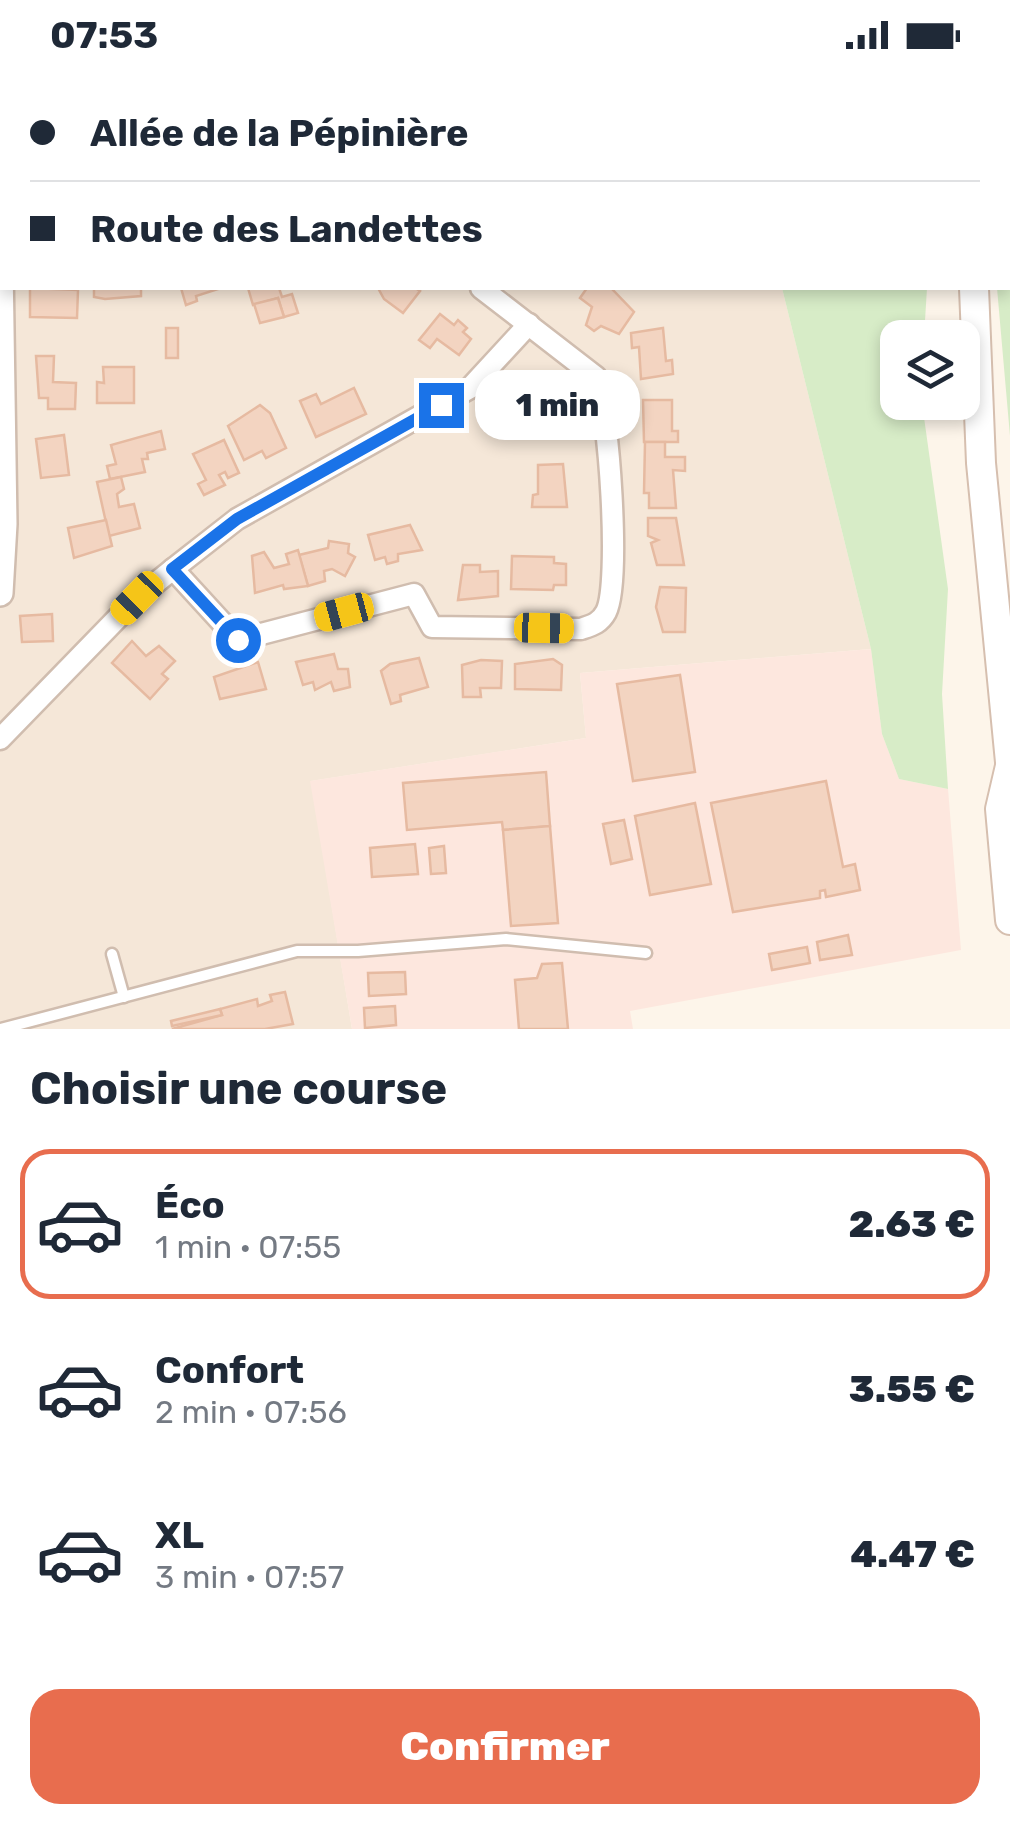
<!DOCTYPE html>
<html lang="fr">
<head>
<meta charset="utf-8">
<style>
  body { margin:0; font-family:Rubik,sans-serif; background:#f2f2f3; color:#1f2937; height:100vh; display:flex; flex-direction:column; font-size:38px; white-space:nowrap }
  * { box-sizing:border-box; margin:0 }
  p { font-size:32px; color:#747a83 }
  .icon { flex:none; width:55px; height:55px; fill:none; stroke:currentColor; stroke-width:2; stroke-linecap:round; stroke-linejoin:round }
  .map { position:relative; height:959px; overflow:hidden }
  .drawer { display:flex; flex-direction:column; background:#fff; flex:1 }
  .drawer>* { flex:none }
  .top-card { position:absolute; left:0px; top:0px; width:1010px; height:220px; box-shadow:0 5px 15px #0003; display:grid; align-content:center; height:220px; padding:0 30px; background:#fff }
  .tools { position:absolute; left:880px; top:250px; display:grid; gap:20px }
  .tools a { display:grid; place-items:center; width:100px; height:100px; border-radius:20px; background:#fff; box-shadow:0 5px 15px #0003; font-size:50px }
  .end { position:absolute; width:45px; height:45px; margin:-22px; border:12px solid #1a73e8; background:#fff; box-shadow:0 0 0 5px #fff }
  .from { border-radius:50% }
  .bubble { position:absolute; height:70px; border-radius:30px; background:#fff; box-shadow:0 5px 15px #0003; font-size:32px; font-weight:800; line-height:70px; text-align:center }
  .car { position:absolute; width:30px; height:60px; margin:-30px -15px; border-radius:12px; box-shadow:0 0 8px 2px #0007; background:linear-gradient(#f5c518 24%,#345 0 40%,#f5c518 0 76%,#345 0 86%,#f5c518 0) }
  .top-card b { display:flex; align-items:center; gap:35px; height:95px; font-size:38px }
  .top-card b+b { border-top:2px solid #e0e1e3 }
  .top-card i { width:25px; height:25px; background:#1f2937 }
  ul { padding:0; list-style:none }
  li { display:flex; align-items:center; gap:30px; height:150px; margin:0 20px 15px; padding:0 10px; border:5px solid transparent; border-radius:30px }
  li div { flex:1 }
  li b { display:block; font-size:38px }
  li em { font-style:normal; font-weight:800 }
  li.on { border-color:#e86d4e }
  li>.icon { width:90px; height:90px; stroke-width:1.5 }
  h2 { padding:0 30px; font-size:45px; line-height:120px }
  .button { display:flex; gap:20px; margin-top:auto; padding:20px 30px }
  .button a { flex:1; height:115px; border-radius:30px; background:#e86d4e; color:#fff; font-size:40px; font-weight:800; line-height:115px; text-align:center }
  .status { display:flex; justify-content:space-between; align-items:center; height:70px; padding:0 50px; background:#fff; direction:ltr }
  .status svg { height:28px; fill:currentColor }
  .map>svg:first-child { display:block }
</style>
</head>
<body>
<div class="status"><b>07:53</b><svg viewBox="0 0 49 12"><path d="M0 12V9h3v3zM5 12V6h3v6zM10 12V3h3v9zM15 12V0h3v12zM26 1h20v11H26zM47 4h2v5h-2z"/></svg></div>
<div class="map">
<svg width="1010" height="959" viewBox="0 0 1010 959">
  <rect width="100%" height="100%" fill="#fdf5ea"/>
  <path fill="#f5e7d8" d="M0,0L12,2H2V218H782L871,579L580,603L586,668L311,711L352,959H0Z"/>
  <path fill="#fde7de" d="M871,579L882,664L899,709L948,719L961,880L630,941L633,959H352L310,711L586,668L580,603Z"/>
  <g fill="#d7ecc7">
    <path d="M999,0H1010V366L997,218H1008V2Z"/>
    <path d="M782,218H927L924,267L898,268V332L922,333L948,519L942,624L948,719L899,709L882,664L871,579Z"/>
  </g>
  <g fill="#f3d4c1" stroke="#e6baa1" stroke-width="2.5">
    <path d="M30,218L78,220L77,248L30,247Z"/>
    <path d="M94,218H141V226L105,229L94,227Z"/>
    <path d="M181,218H221L196,226L197,231L186,235Z"/>
    <path d="M248,218H279L282,227L292,224L298,243L284,247L278,228L253,235Z"/>
    <path d="M378,218H415L420,221L403,243L384,229Z"/>
    <path d="M587,218H611L634,242L619,264L601,256L594,261L586,255L592,237L580,228Z"/>
    <path d="M278,228L284,247L260,253L254,234Z"/>
    <path d="M440,244L454,255L458,250L467,258L463,262L471,269L459,285L437,269L430,278L419,270Z"/>
    <rect x="166" y="258" width="12" height="30"/>
    <path d="M663,258L666,291L672,290L673,304L641,309L639,277L632,278L631,263Z"/>
    <path d="M36,286H54L53,312L76,313L75,339H48V328H39Z"/>
    <path d="M103,297H134V333H97V312L104,313Z"/>
    <path d="M354,318L366,344L316,367L300,331L316,324L321,334Z"/>
    <path d="M643,330H672V361H678V372H644Z"/>
    <path d="M260,335L270,343L286,378L266,388L262,381L244,390L228,356Z"/>
    <path d="M530,342H555L557,368H530Z"/>
    <path d="M161,361L165,379L147,383L148,389H142L145,402L110,409L107,396L116,394L111,375Z"/>
    <path d="M64,365L69,405L41,408L36,369Z"/>
    <path d="M224,370L239,403L228,408L225,402L219,405L225,415L204,425L198,414L206,410L193,384Z"/>
    <path d="M645,372H665V387H685V401L673,400L676,438H649V423H644Z"/>
    <path d="M563,394L567,437H532L533,425L538,424V395Z"/>
    <path d="M121,407L124,419L117,424L119,437L134,434L140,458L109,466L97,412Z"/>
    <path d="M648,448H676L684,495H657L651,473L658,470L648,466Z"/>
    <path d="M106,450L112,476L74,488L68,458Z"/>
    <path d="M410,455L422,480L398,484V491L387,494L385,487L375,490L368,465Z"/>
    <path d="M329,471L349,474L348,483L355,487L345,506L332,499L324,501L325,511L308,516L299,485L328,478Z"/>
    <path d="M298,480L308,516L284,519L283,515L255,523L252,486L264,482L274,498L289,494L286,484Z"/>
    <path d="M512,486L554,487V493L566,494V515H554L553,520L511,519Z"/>
    <path d="M463,495H480V502L498,501V526L458,530Z"/>
    <path d="M660,517L686,518L685,562H663L656,537Z"/>
    <path d="M52,544L53,571L22,572L20,546Z"/>
    <path d="M132,571L146,586L159,576L175,591L162,604L168,609L150,629L112,593Z"/>
    <path d="M334,584L338,599H348L350,617L334,621L331,612L315,620L313,612L303,615L296,592Z"/>
    <path d="M419,588L428,617L400,625L401,631L391,634L381,601L390,594Z"/>
    <path d="M553,589L562,595L561,620L515,619V594Z"/>
    <path d="M481,590L502,591L501,618H480L481,627H463L462,595Z"/>
    <path d="M258,592L266,619L220,629L214,607Z"/>
    <path d="M680,605L695,702L633,711L617,614Z"/>
    <path d="M546,702L550,756L503,760L502,752L407,760L403,713Z"/>
    <path d="M826,711L843,797L855,794L860,820L826,827L825,820L820,821V828L733,842L711,733Z"/>
    <path d="M695,733L711,814L650,825L635,746Z"/>
    <path d="M624,750L632,789L611,794L603,754Z"/>
    <path d="M550,756L558,853L511,856L503,760Z"/>
    <path d="M415,774L418,804L372,807L370,778Z"/>
    <path d="M444,776L446,803L431,804L429,778Z"/>
    <path d="M848,865L852,885L820,890L817,872Z"/>
    <path d="M807,877L810,893L772,900L769,884Z"/>
    <path d="M562,893L568,959H519L515,910L537,908L542,894Z"/>
    <path d="M405,902L406,924L369,926L368,903Z"/>
    <path d="M285,922L293,954L265,959H172L222,945L220,939L257,929L258,936L272,931L270,925Z"/>
    <path d="M395,936L396,955L365,958L364,938Z"/>
    <path d="M220,939L222,945L172,956L171,951Z"/>
  </g>
  <g fill="none" stroke-linecap="round" stroke-linejoin="round">
    <g stroke="#d0bdaf" stroke-width="15">
      <g id="service">
        <path d="M112,884L124,927"/>
        <path d="M1,959L297,881H358L506,869L646,883"/>
      </g>
    </g>
    <g stroke="#d0bdaf" stroke-width="25">
      <g id="minor">
        <path d="M0,161H2"/>
        <path d="M173,499L238,570L414,524L432,557L581,559C593,555 600,553 606,542C621,513 609,339 596,307L481,218"/>
        <path d="M0,669L137,528L173,499L237,449L470,318L529,254"/>
      </g>
    </g>
    <g stroke="#d0bdaf" stroke-width="30">
      <g id="tertiary">
        <path d="M0,21V34"/>
        <path d="M0,194L4,454L0,523"/>
      </g>
    </g>
    <g stroke="#d6bfaf" stroke-width="32">
      <g id="secondary">
        <path d="M972,2V0"/>
        <path d="M974,218L981,393L1010,692"/>
        <path d="M1010,696L1000,739L1010,850"/>
      </g>
    </g>
    <use href="#service" stroke="#fff" stroke-width="10"/>
    <use href="#minor" stroke="#fff" stroke-width="20"/>
    <use href="#tertiary" stroke="#fff" stroke-width="25"/>
    <use href="#secondary" stroke="#fff" stroke-width="28"/>
  </g>
  <g fill="none" stroke-linecap="round" stroke-linejoin="round">
    <path stroke="#1a73e8" stroke-width="12" d="M238,570L172,499L237,449L441,335"/>
  </g>
</svg>
<div class="tools">
<a><svg class="icon" aria-label="layers" viewBox="0 0 24 24"><path d="M12 4l9 5-9 5-9-5zM3 14l9 5 9-5"/></svg></a>
</div>
<i class="end from" style="left:238px;top:570px"></i>
<i class="end" style="left:441px;top:335px"></i>
<div class="bubble" style="left:475px;top:300px;width:165px">1 min</div>
<i class="car" style="left:137px;top:528px;rotate:224deg"></i>
<i class="car" style="left:344px;top:542px;rotate:255deg"></i>
<i class="car" style="left:544px;top:558px;rotate:91deg"></i>
<div class="top-card">
<b><i class="from"></i>Allée de la Pépinière</b>
<b><i></i>Route des Landettes</b>
</div>
</div>
<section class="drawer">
<h2>Choisir une course</h2>
<ul>
<li class="on"><svg class="icon" aria-label="car" viewBox="0 0 24 24"><path d="M5 17H2v-5l4-1 3-4h7l3 4 3 1v5h-3M9 17h6M6 11h13"/><circle cx="7" cy="17" r="2"/><circle cx="17" cy="17" r="2"/></svg><div><b>Éco</b><p>1 min · 07:55</p></div><em>2.63 €</em></li>
<li><svg class="icon" aria-label="car" viewBox="0 0 24 24"><path d="M5 17H2v-5l4-1 3-4h7l3 4 3 1v5h-3M9 17h6M6 11h13"/><circle cx="7" cy="17" r="2"/><circle cx="17" cy="17" r="2"/></svg><div><b>Confort</b><p>2 min · 07:56</p></div><em>3.55 €</em></li>
<li><svg class="icon" aria-label="car" viewBox="0 0 24 24"><path d="M5 17H2v-5l4-1 3-4h7l3 4 3 1v5h-3M9 17h6M6 11h13"/><circle cx="7" cy="17" r="2"/><circle cx="17" cy="17" r="2"/></svg><div><b>XL</b><p>3 min · 07:57</p></div><em>4.47 €</em></li>
</ul>
<div class="button"><a>Confirmer</a></div>
</section>
</body>
</html>
